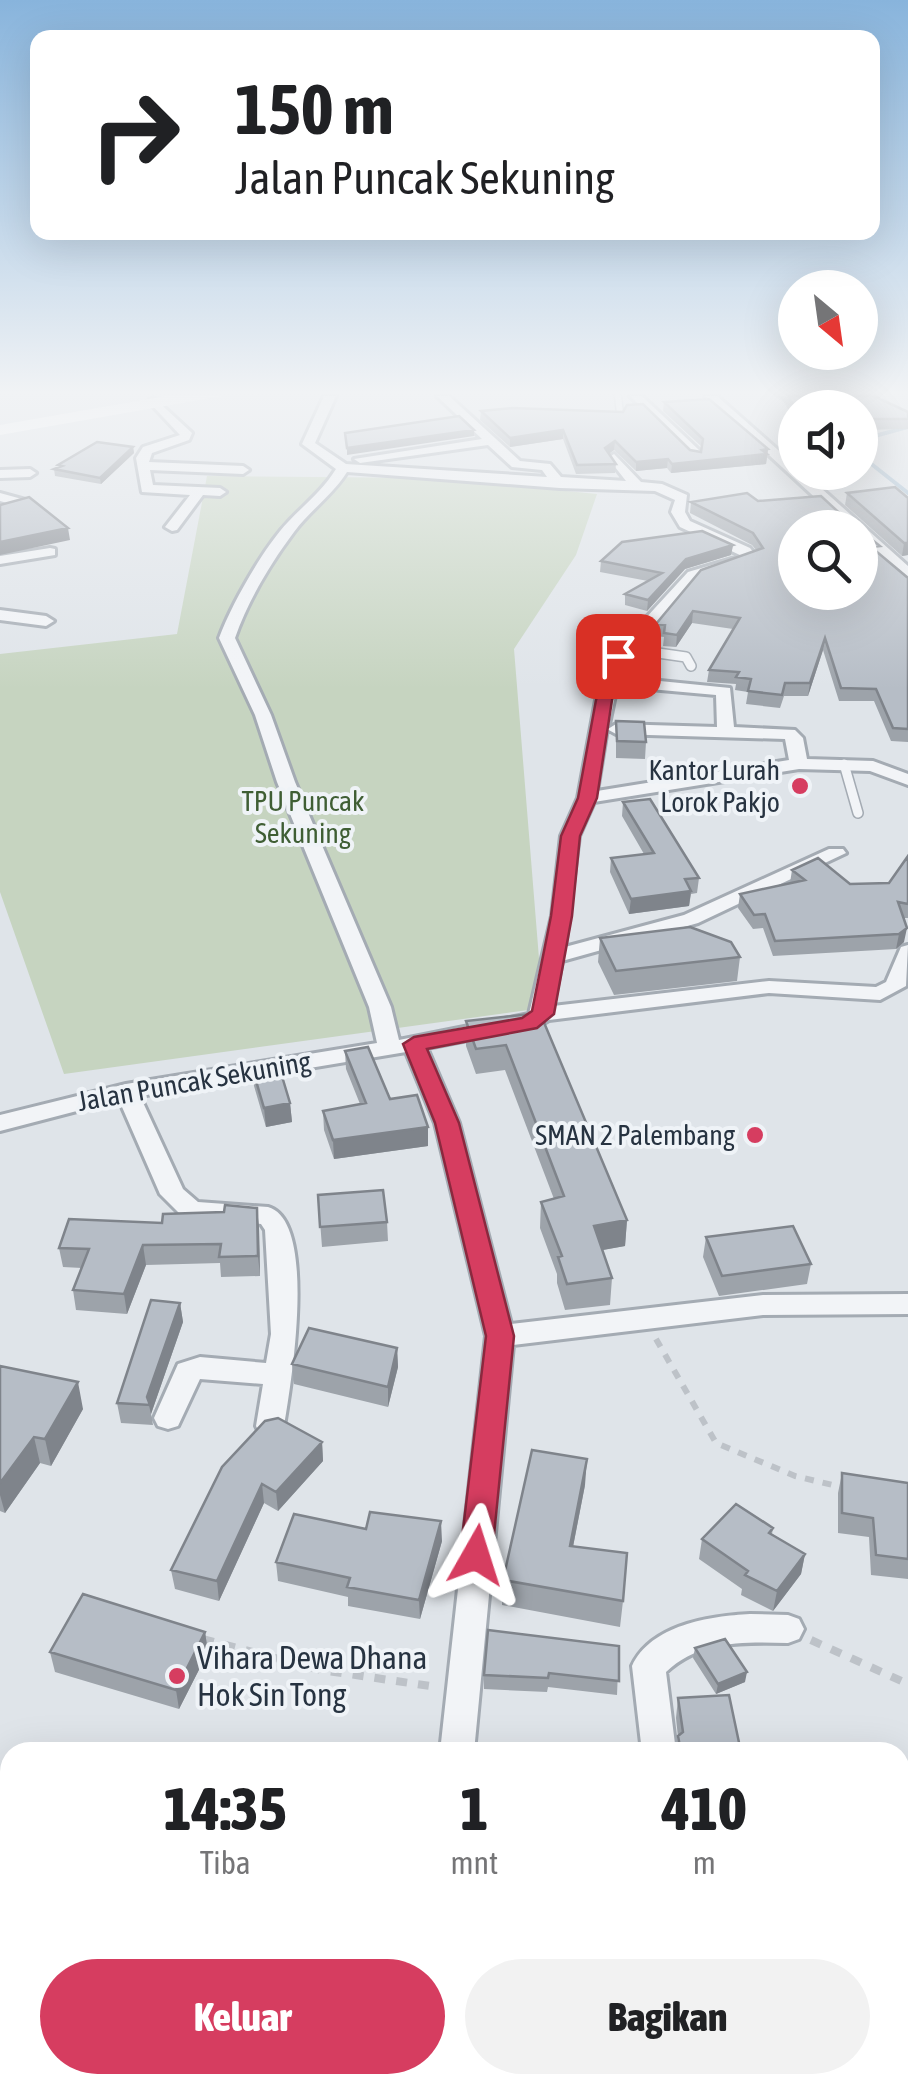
<!DOCTYPE html>
<html lang="id">
<head>
<meta charset="utf-8">
<style>
  :root { --surface:#fff; --page:#f2f2f2; --text:#202124; --muted:#757577; --accent:#d63d60 }
  body { margin:0; font-family:"Asap Condensed",sans-serif; background:var(--page); color:var(--text); height:100vh; display:flex; flex-direction:column; font-size:38px; white-space:nowrap }
  * { box-sizing:border-box; margin:0 }
  p { font-size:32px; color:var(--muted) }
  .icon { flex:none; width:55px; height:55px; fill:none; stroke:currentColor; stroke-width:2; stroke-linecap:round; stroke-linejoin:round }
  .map { position:relative; flex:1; overflow:hidden }
  .side { position:absolute; left:0px; top:1742px; width:910px; height:352px; display:flex; flex-direction:column; background:var(--surface); border-radius:30px 30px 0 0; box-shadow:0 10px 40px #0002 }
  .side>* { flex:none }
  .hud { position:absolute; left:30px; top:30px; width:850px; height:210px; border-radius:20px; box-shadow:0 10px 40px #0002; background:#fff; color:var(--text); overflow:hidden }
  .needle { width:65px; rotate:151deg }
  .fabs { position:absolute; left:778px; top:270px; display:grid; gap:20px }
  .fabs a { display:grid; place-items:center; width:100px; height:100px; border-radius:50%; background:var(--surface); box-shadow:0 10px 40px #0002; font-size:50px }
  .pin { position:absolute; display:grid; place-items:center; width:85px; height:85px; color:#fff; margin:-42px; border-radius:20px; box-shadow:0 5px 15px #0006 }
  .me { position:absolute; width:110px; margin:-55px; rotate:6deg; stroke-linejoin:round; filter:drop-shadow(0 0 8px #0008) }
  .turn { display:flex; align-items:center; gap:35px; height:210px; padding:0 40px; font-size:45px }
  .turn .icon { width:130px; height:130px; stroke-width:2.5 }
  .turn b { display:block; font-size:70px; line-height:85px }
  .eta { display:flex; justify-content:space-evenly; align-items:center; height:170px; text-align:center }
  .eta b { font-size:60px; font-weight:800; line-height:70px }
  .button { display:flex; gap:20px; margin-top:auto; padding:20px 40px }
  .button a { flex:1; height:115px; border-radius:60px; background:var(--accent); color:#fff; font-size:40px; font-weight:800; line-height:115px; text-align:center }
  .button a+a { background:var(--page); color:var(--text) }
  .map>svg:first-child { display:block }
  .green { fill:#c6d4c0 }
  .lines { fill:none; stroke-linecap:round; stroke-linejoin:round }
  .stream { stroke:#98b5cb; stroke-width:4 }
  .lane-far1-casing { stroke:#a4abb3; stroke-width:9 }
  .lane-casing { stroke:#a4abb3; stroke-width:12 }
  .street-casing { stroke:#a4abb3; stroke-width:6 }
  .path-far1 { stroke:#bdc2c8; stroke-width:6; stroke-dasharray:9 9; stroke-linecap:butt }
  .path { stroke:#bdc2c8; stroke-width:8; stroke-dasharray:11 11; stroke-linecap:butt }
  .lane-far1 { stroke:#f2f4f7; stroke-width:6 }
  .lane { stroke:#f2f4f7; stroke-width:9 }
  .street { fill:#f2f4f7; fill-rule:evenodd }
  .secondary { fill:#fff; fill-rule:evenodd }
  .wall { fill:#9da3aa }
  .shaded-wall { fill:#7f848b }
  .building { fill:#b6bdc6; stroke:#7f848b; stroke-width:2.5 }
  .route { fill:#d63d60; stroke:#8b283e; stroke-width:2.5 }
  .poi-dot { fill:#d63d60; stroke:#eff3f7; stroke-width:4 }
  .labels { text-anchor:middle; stroke-width:8; stroke-linejoin:round; paint-order:stroke }
  .poi-label { font-size:28px; fill:#273341; stroke:#eff3f7; text-anchor:end }
  .park-label { font-size:28px; fill:#3f5e34; stroke:#eff3f7 }
  .street-label { font-size:28px; fill:#273341; stroke:#eff3f7 }
  .near-poi-label { font-size:32px; fill:#273341; stroke:#eff3f7; text-anchor:start }
</style>
</head>
<body>
<div class="map">
<svg width="908" height="2094" viewBox="0 0 908 2094">
  <rect width="100%" height="100%" fill="#dfe4e9"/>
  <!-- green -->
  <path class="green" d="M207,476L436,478L597,494L576,555L514,649L543,1008L64,1074L0,892V654L177,634Z"/>
  <g class="lines">
    <!-- stream -->
    <path class="stream" d="M860,440L908,427
      M860,455L908,493"/>
    <defs>
      <path id="lane-far1" d="M618,396L620,413"/>
      <path id="lane" d="M623,648L686,657L691,666
        M844,764L858,813"/>
      <path id="street" d="M324,396H336L315,443L346,464L547,477L542,470L512,467L488,445L360,463L354,459L482,439L437,396H449L520,461L550,464L561,477L626,481L608,458L614,454L641,482L662,484L687,495L685,512L690,521L750,548L758,558L698,578L626,658L620,677L730,688L734,727L795,730L803,738L807,759L873,761L908,774V785L870,771L799,769L594,802L579,836L565,947L684,915L829,849H843L846,853L698,923L562,961L553,1006L769,981L876,987L886,982L901,947L908,945L906,986L880,1000L769,993L549,1020L539,1026L427,1048L459,1123L511,1324L763,1295L908,1294V1314L763,1315L513,1345L474,1752H440L486,1336L435,1123L406,1052L140,1096L183,1189L198,1202L268,1207C318,1221 291,1385 284,1426L280,1434L270,1438L260,1434L256,1426L263,1384L200,1379L178,1426L168,1429L158,1426L154,1418L178,1364L200,1357L266,1363L271,1334L265,1230L261,1224L182,1216L160,1194L119,1100L0,1131V1115L126,1084L377,1043L369,1007L277,782L255,715L219,638C231,605 264,547 288,522C305,504 323,490 336,469L302,444ZM347,472L560,488L655,491L675,500L671,512L680,527L742,556L688,572L610,657L596,700L578,798L561,836L552,916L529,1014L399,1040L391,1007L295,782L271,715L235,638C248,601 270,564 294,532C310,510 332,496 347,472ZM617,686L716,695L717,727L616,724L608,729ZM607,729L616,734L785,739L789,760L597,791Z
        M630,396H642L700,451V457H692Z
        M705,396H717L795,465V472H803L908,566V577L860,538V528H848Z
        M154,398L192,433L189,440L152,453L149,462L243,466L249,470L243,474L150,470L153,485L220,488L226,492L220,496L203,495L177,530L172,531L165,527L190,495L142,492L136,458L143,447L180,435L148,401Z
        M0,470L30,469L36,473L30,477L0,478Z
        M0,493L29,501L31,504L24,508L0,501Z
        M50,548L55,549V555L0,564V556Z
        M0,610L46,616L54,621L46,626L0,620Z
        M750,1614L788,1615L799,1619L804,1629L799,1639L788,1643C744,1642 700,1640 666,1672L676,1752H642L632,1666C651,1625 710,1616 750,1614Z
        M900,1856H908V1892H900Z
        M0,1932L10,1936V1974L0,1970Z
        M77,2085H117L121,2094H81Z
        M407,2085H447V2094H407Z"/>
    </defs>
    <!-- lane-far1 casing -->
    <use href="#lane-far1" class="lane-far1-casing"/>
    <!-- lane casing -->
    <use href="#lane" class="lane-casing"/>
    <!-- street casing -->
    <use href="#street" class="street-casing"/>
    <!-- path-far1 -->
    <path class="path-far1" d="M656,1339L716,1443L795,1476L841,1487"/>
    <!-- path -->
    <path class="path" d="M203,1639L321,1670L437,1687
      M811,1640L908,1684"/>
    <!-- lane-far1 -->
    <use href="#lane-far1" class="lane-far1"/>
    <!-- lane -->
    <use href="#lane" class="lane"/>
    <!-- street -->
    <use href="#street" class="street"/>
    <!-- secondary -->
    <path class="secondary" d="M166,396H222L0,435V425Z"/>
  </g>
  <!-- wall -->
  <path class="wall" d="M777,396H874L908,412V429L860,430V408H795V420L781,398Z
    M664,402L768,449L766,464L671,473L667,468L636,471L614,450L609,454L616,464L615,473L576,474L563,439L510,447L480,420L481,411L701,452L702,447L663,411Z
    M133,447L134,453L101,484L55,476L54,469L59,467L58,465Z
    M895,487L908,555L902,556L845,505L847,493Z
    M691,502L795,528L879,553L908,578V742L891,741L874,701H839L823,650L808,696H784L780,708L746,704L748,692L735,690L736,684L707,682L709,670L733,629L692,623L676,647L663,646L664,637L655,636L656,624L756,550L752,545L690,513Z
    M733,545L731,555L685,569L647,611L625,605V594L648,581L600,572L601,561Z
    M616,721L646,742L645,759L616,758Z
    M623,802L699,878L697,893L691,894L689,906L629,914L610,872L611,858L644,854L622,816Z
    M908,856V918H904V942L896,949L773,956L763,928L753,929L738,908L740,894L790,883L792,870L850,884L889,883Z
    M600,938L740,957L737,981L614,995L598,962Z
    M540,1013L627,1220L625,1246L602,1250L612,1278L610,1305L565,1310L557,1283V1274L540,1228L541,1202L554,1199L505,1070L476,1074L466,1046V1021Z
    M345,1051L390,1099L428,1127V1146L334,1159L324,1130L323,1111L360,1104L346,1069Z
    M252,1067L290,1103L292,1122L266,1127L254,1086Z
    M318,1195L387,1222L388,1241L322,1247Z
    M259,1228L260,1276L221,1277L220,1263L146,1265L127,1314L76,1310L73,1290L82,1268L63,1267L59,1248Z
    M706,1237L811,1264L807,1284L719,1296L703,1257Z
    M180,1303L183,1322L151,1414L153,1425L121,1423L117,1403Z
    M397,1348L398,1367L388,1407L294,1384L292,1364Z
    M0,1366L83,1409L51,1466L40,1463L5,1513L0,1511Z
    M322,1442L323,1461L278,1511L264,1503L219,1601L175,1589L171,1570L222,1467Z
    M842,1473L908,1483V1579L871,1575L869,1537L838,1533V1493Z
    M585,1485L573,1547L623,1601L620,1627L502,1605L503,1580Z
    M773,1528L772,1534L805,1554L801,1574L773,1611L741,1595L742,1589L699,1559L702,1539Z
    M366,1529L442,1541L420,1619L348,1606V1597L278,1581L276,1562Z
    M205,1632L208,1652L179,1709L55,1672L50,1652Z
    M619,1646L617,1695L548,1687L547,1692L484,1689V1675Z
    M695,1648L745,1682L716,1694L693,1658Z
    M678,1698L741,1752H676L678,1737L676,1718Z
    M720,2085H843L844,2089L842,2094H722Z"/>
  <!-- shaded-wall -->
  <path class="shaded-wall" d="M474,430V436L347,455V448Z
    M563,430V439L510,447V438Z
    M615,441L614,450L604,457L605,448Z
    M133,447L134,453L101,484L100,478Z
    M768,449L766,464L671,473L672,464Z
    M668,459L667,468L636,471V462Z
    M68,528L70,540L0,555V542Z
    M904,543H908V555L902,556Z
    M733,545L731,555L685,569L647,611L648,600L686,559Z
    M693,611L692,623L676,647L677,635Z
    M825,638L823,650L808,696L810,683Z
    M691,891L689,906L629,914L631,899Z
    M907,928L904,942L896,949L899,934Z
    M290,1103L292,1122L266,1127L264,1108Z
    M428,1127V1146L334,1159L333,1140Z
    M257,1208L259,1228L260,1276L258,1256Z
    M627,1220L625,1246L592,1252L594,1226Z
    M143,1245L146,1265L127,1314L124,1294Z
    M180,1303L183,1322L151,1414L147,1397Z
    M397,1348L398,1367L388,1407V1387Z
    M78,1382L83,1409L51,1466L45,1439Z
    M34,1437L40,1463L5,1513L0,1495V1483Z
    M322,1442L323,1461L278,1511L276,1492Z
    M587,1459L585,1485L568,1572L570,1546Z
    M262,1484L264,1503L219,1601L217,1581Z
    M441,1521L442,1541L420,1619L419,1600Z
    M805,1554L801,1574L773,1611L777,1591Z
    M205,1632L208,1652L179,1709L176,1690Z
    M747,1672L745,1682L716,1694L718,1684Z"/>
  <!-- building -->
  <path class="building" d="M788,396H874L908,412V419H860V408H795Z
    M709,399L768,449L762,450L767,454L672,464L668,459L636,462L615,441L605,448L616,464L577,465L563,430L510,438L481,411L512,408L623,412L627,405L643,404L690,450L701,452L703,439L664,402Z
    M459,416L474,430L347,448L345,433Z
    M97,442L133,447L100,478L54,469L62,466L58,465Z
    M895,487L908,498V543H904L847,493Z
    M747,493L758,501L821,496L847,520L858,521L859,528H795V592H860V530L880,546L871,547L908,578V729L893,728L876,689L841,688L825,638L810,683H785L782,695L748,691L751,679L736,677L739,672L709,670L740,618L693,611L677,635L664,633L665,625L656,624L701,570L763,548L753,533L691,502Z
    M29,497L68,528L0,542V505Z
    M702,531L733,545L686,559L648,600L625,594L662,573L601,561L622,542Z
    M616,721L644,722L646,742L617,741Z
    M650,799L699,878L685,879L691,891L631,899L611,858L654,853L623,802Z
    M908,856V904L898,902L907,928L899,934L775,941L765,914L754,915L740,894L805,880L792,870L818,858L850,884L889,883Z
    M690,927L731,942L740,957L616,971L600,938Z
    M540,1013L627,1220L594,1226L612,1278L567,1284L558,1257L562,1256L541,1202L564,1196L506,1045L476,1049L466,1021Z
    M368,1047L390,1099L417,1095L428,1127L333,1140L323,1111L366,1103L345,1051Z
    M278,1063L290,1103L264,1108L252,1067Z
    M383,1190L387,1222L320,1227L318,1195Z
    M225,1205L257,1208L258,1256L219,1257L221,1244L143,1245L124,1294L73,1290L89,1249L59,1248L69,1219L162,1223L163,1214L224,1212Z
    M793,1226L811,1264L722,1276L706,1237Z
    M151,1300L180,1303L147,1397L150,1405L117,1403Z
    M309,1328L397,1348L388,1387L292,1364Z
    M0,1366L78,1382L45,1439L34,1437L0,1483Z
    M278,1418L322,1442L276,1492L262,1484L217,1581L171,1570L222,1467L265,1421Z
    M532,1450L587,1459L570,1546L627,1553L623,1601L503,1580Z
    M842,1473L908,1483V1559L876,1555L873,1518L842,1513Z
    M736,1504L773,1528L769,1533L805,1554L777,1591L745,1575L748,1571L702,1539Z
    M370,1512L441,1521L419,1600L347,1587L350,1578L276,1562L294,1514L366,1529Z
    M83,1594L205,1632L176,1690L50,1652Z
    M488,1630L619,1646V1681L549,1673L548,1678L484,1675Z
    M725,1639L747,1672L718,1684L695,1648Z
    M729,1695L741,1752H681L678,1736L683,1732L678,1698Z
    M729,2085H843L844,2089L819,2094H731Z"/>
  <!-- sky -->
  <linearGradient id="sky" x2="0" y2="1"><stop stop-color="#88b4dc"/><stop offset="0.57" stop-color="#f1f3f5"/><stop offset="1" stop-color="#f1f3f5" stop-opacity="0"/></linearGradient>
  <rect width="908" height="689" fill="url(#sky)"/>
  <!-- route -->
  <path class="route" d="M612,653L626,656L612,700L597,798L580,836L572,916L554,1014L537,1028L427,1049L459,1123L514,1336L492,1555L487,1565L476,1568L465,1565L460,1555L486,1336L435,1123L403,1044L414,1037L522,1018L532,1011L551,916L561,836L578,798L596,700Z"/>
  <!-- markers -->
  <g class="poi-dot">
    <circle cx="800" cy="786" r="10"/>
    <circle cx="755" cy="1135" r="10"/>
    <circle cx="177" cy="1676" r="10"/>
  </g>
  <g class="labels">
    <!-- poi labels -->
    <g class="poi-label">
      <text x="780" y="780">Kantor Lurah<tspan x="780" dy="32">Lorok Pakjo</tspan></text>
      <text x="735" y="1145">SMAN 2 Palembang</text>
    </g>
    <!-- park labels -->
    <g class="park-label">
      <text x="303" y="811">TPU Puncak<tspan x="303" dy="32">Sekuning</tspan></text>
    </g>
    <!-- street labels -->
    <g class="street-label">
      <text transform="translate(194 1081) rotate(-10)" y="10">Jalan Puncak Sekuning</text>
    </g>
    <!-- near-poi labels -->
    <g class="near-poi-label">
      <text x="197" y="1669">Vihara Dewa Dhana<tspan x="197" dy="37">Hok Sin Tong</tspan></text>
    </g>
  </g>
</svg>
<div class="fabs">
<a><svg class="needle" viewBox="-14 -14 28 28"><path d="M0-13l5 13h-10z" fill="#e53935"/><path d="M0 13l5-13h-10z" fill="#757577"/></svg></a>
<a><svg class="icon" aria-label="sound" viewBox="0 0 24 24"><path d="M4 9h4l5-4v14l-5-4H4zM17 9q2 3 0 6"/></svg></a>
<a><svg class="icon" aria-label="search" viewBox="0 0 24 24"><circle cx="10" cy="10" r="6"/><path d="M15 15l6 6"/></svg></a>
</div>
<div class="pin" style="left:618px;top:656px;background:#d93025"><svg class="icon" aria-label="arrive" viewBox="0 0 24 24"><path d="M6 21V4h12l-3 4 3 4H6"/></svg></div>
<svg class="me" style="left:476px;top:1555px" viewBox="-20 -20 40 40"><path d="M0-17L14 15 0 8-14 15z" fill="#d63d60" stroke="#fff" stroke-width="4"/></svg>
<div class="hud">
<div class="turn"><svg class="icon" aria-label="right" viewBox="0 0 24 24"><path d="M7 20v-9h11M14 6l5 5-5 5"/></svg><div><b>150 m</b>Jalan Puncak Sekuning</div></div>
</div>
<section class="side">
<div class="eta">
<div><b>14:35</b><p>Tiba</p></div>
<div><b>1</b><p>mnt</p></div>
<div><b>410</b><p>m</p></div>
</div>
<div class="button"><a>Keluar</a><a>Bagikan</a></div>
</section>
</div>
</body>
</html>
